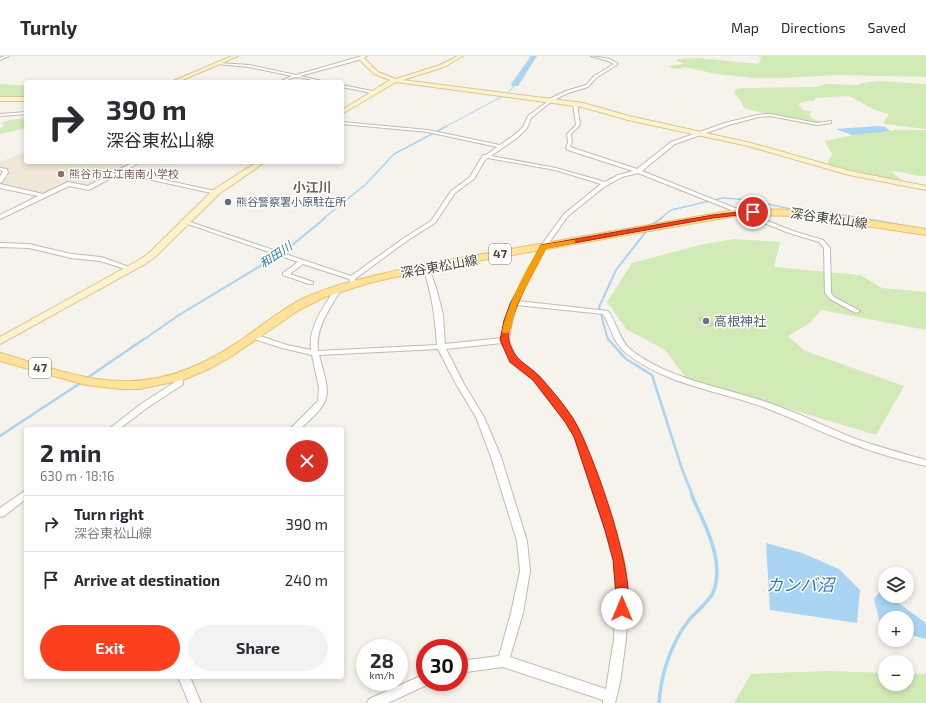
<!DOCTYPE html>
<html lang="en">
<head>
<meta charset="utf-8">
<style>
  :root { --surface:#fff; --page:#f2f2f3; --text:#2b2b33; --muted:#7c7c81; --line:#e1e1e2; --accent:#fc3f1d }
  body { margin:0; font-family:"Exo 2","Noto Sans JP",sans-serif; background:var(--page); color:var(--text); height:100vh; display:flex; flex-direction:column; font-size:15px; white-space:nowrap }
  * { box-sizing:border-box; margin:0 }
  p { font-size:13px; color:var(--muted) }
  .icon { flex:none; width:22px; height:22px; fill:none; stroke:currentColor; stroke-width:2; stroke-linecap:round; stroke-linejoin:round }
  .map { position:relative; flex:1; overflow:hidden }
  .drawer { position:absolute; left:24px; top:371px; width:320px; height:252px; display:flex; flex-direction:column; background:var(--surface); border-radius:4px; box-shadow:0 2px 6px #0003 }
  .drawer>* { flex:none }
  .top-card { position:absolute; left:24px; top:24px; width:320px; height:84px; border-radius:4px; box-shadow:0 2px 6px #0003; background:#fff; color:var(--text); overflow:hidden }
  .controls { position:absolute; left:878px; top:511px; display:grid; gap:8px }
  .controls a { display:grid; place-items:center; width:36px; height:36px; border-radius:50%; background:var(--surface); box-shadow:0 2px 6px #0003; font-size:20px }
  .speed { position:absolute; left:356px; top:583px; display:flex; gap:8px; font-size:20px; font-weight:700; text-align:center }
  .speed>* { display:grid; place-content:center; width:52px; height:52px; border-radius:50%; background:var(--surface); box-shadow:0 2px 6px #0003; line-height:1 }
  .speed small { font-size:10px; font-weight:400 }
  .speed .limit { border:6px solid #d22; background:#fff; color:#111 }
  .pin { position:absolute; display:grid; place-items:center; width:34px; height:34px; color:#fff; margin:-17px; border:2px solid #fff; border-radius:50%; box-shadow:0 1px 4px #0007 }
  .me { position:absolute; width:44px; margin:-22px; rotate:0deg; stroke-linejoin:round; filter:drop-shadow(0 0 3px #0008) }
  .turn { display:flex; align-items:center; gap:14px; height:84px; padding:0 16px; font-size:18px }
  .turn .icon { width:52px; height:52px; stroke-width:2.5 }
  .turn b { display:block; font-size:28px; line-height:34px }
  .round { display:grid; place-items:center; flex:none; width:42px; height:42px; border-radius:21px; background:var(--page) }
  .headline { display:flex; align-items:center; justify-content:space-between; height:68px; padding:0 16px }
  h1 { font-size:24px; font-weight:700; line-height:30px }
  .button { display:flex; gap:8px; margin-top:auto; padding:8px 16px }
  .button a { flex:1; height:46px; border-radius:24px; background:var(--accent); color:#fff; font-size:16px; font-weight:700; line-height:46px; text-align:center }
  .button a+a { background:var(--page); color:var(--text) }
  ul { padding:0; list-style:none }
  li { display:flex; align-items:center; gap:12px; height:56px; padding:0 16px; border-top:1px solid var(--line) }
  li div { flex:1 }
  li b { display:block; font-size:15px }
  li em { font-style:normal }
  header { display:flex; align-items:center; gap:24px; box-sizing:border-box; height:56px; padding:0 20px; background:var(--surface); border-bottom:1px solid var(--line) }
  header strong { font-size:19px }
  nav { display:flex; gap:22px; margin-inline-start:auto; font-size:14px }
  .map>svg:first-child { display:block }
  .education { fill:#efe8d6 }
  .green { fill:#d2eab5 }
  .water { fill:#a9d4f2 }
  .lines { fill:none; stroke-linecap:round; stroke-linejoin:round }
  .stream-far4 { stroke:#a9d4f2; stroke-width:1 }
  .stream-far3 { stroke:#a9d4f2; stroke-width:1.5 }
  .stream-far2 { stroke:#a9d4f2; stroke-width:2 }
  .stream-far1 { stroke:#a9d4f2; stroke-width:2.5 }
  .stream { stroke:#a9d4f2; stroke-width:3.5 }
  .river { fill:#a9d4f2; fill-rule:evenodd }
  .building { fill:#d8cfc1; stroke:#d3c7b4 }
  .street-casing { stroke:#c2bbae; stroke-width:2 }
  .secondary-casing { stroke:#d6c79b; stroke-width:2 }
  .primary-casing { stroke:#e6c16a; stroke-width:2 }
  .street { fill:#fff; fill-rule:evenodd }
  .secondary { fill:#fff3cd; fill-rule:evenodd }
  .primary { fill:#ffe39c; fill-rule:evenodd }
  .route { fill:#fc3f1d; stroke:#a42913 }
  .slow { fill:#f59e0b }
  .education-dot { fill:#8d6e63; stroke:#fff; stroke-width:1.5 }
  .service-dot { fill:#5c6f8a; stroke:#fff; stroke-width:1.5 }
  .worship-dot { fill:#6b7280; stroke:#fff; stroke-width:1.5 }
  .labels { text-anchor:middle; stroke-width:3; stroke-linejoin:round; paint-order:stroke }
  .far-education-label { font-size:11px; fill:#785e54; stroke:#fff; text-anchor:start }
  .far-service-label { font-size:11px; fill:#4e5e75; stroke:#fff; text-anchor:start }
  .shield { fill:#fff; stroke:#817c74; stroke-width:1 }
  .shield-label { font-size:12px; font-weight:bold; fill:#4b4439 }
  .far-water-label { font-size:12px; font-style:italic; fill:#2e7ab2; stroke:#fff }
  .far-quarter-label { font-size:13px; font-weight:bold; fill:#6e6250; stroke:#fff }
  .street-label { font-size:13px; fill:#4b4439; stroke:#fff }
  .worship-label { font-size:13px; fill:#5b616d; stroke:#fff; text-anchor:start }
  .near-water-label { font-size:17px; font-style:italic; fill:#2e7ab2; stroke:#fff }
</style>
</head>
<body>
<header>
<strong>Turnly</strong>
<nav><a>Map</a><a>Directions</a><a>Saved</a></nav>
</header>
<div class="map">
<svg width="926" height="647" viewBox="0 0 926 647">
  <rect width="100%" height="100%" fill="#f6f3ec"/>
  <!-- education -->
  <path class="education" d="M26,95V106H135L93,130L68,127L42,138L0,128L8,120L9,116V114L0,112V106Z"/>
  <!-- green -->
  <path class="green" d="M757,0H926V21L837,19L785,22H755L716,18L685,11C680,14 672,13 668,10L684,8L677,5V3L699,2L759,8L761,1Z
    M881,25L926,28V73L884,68V64L888,60V58L875,54L849,40L815,42V45H804V46L798,48L805,55H812L813,56L809,57L812,63L825,66L822,67L791,64L751,54L744,52L740,44L734,37L736,33L743,32L817,31L826,28L858,29L862,27Z
    M0,28L26,30V39L19,41L0,40Z
    M26,62V72L0,78V72L5,70L2,67L10,64Z
    M896,74H926V120C914,121 903,115 890,115L902,124L896,125L830,111L828,107L829,103L832,100C832,96 827,91 825,85L859,78Z
    M734,183L780,186L774,211L860,219L882,232L926,236V274L821,254L810,267L788,280L805,295L904,330L876,379L686,322L665,294L626,273L607,246L632,207L704,188Z
    M826,615L885,617V628H907V617L926,618V647H734L751,618Z"/>
  <!-- water -->
  <path class="water" d="M878,70L885,71L890,75L852,79L836,73Z
    M766,487L802,497L839,513L860,534L857,567L770,554Z
    M881,534L885,537V540H889L926,567V583L907,578V562H885V572L881,571L874,543Z"/>
  <g class="lines">
    <!-- stream-far4 -->
    <path class="stream-far4" d="M445,71L503,40L511,34L515,28"/>
    <!-- stream-far3 -->
    <path class="stream-far3" d="M323,163L366,128L394,98L447,70
      M660,163L671,154L723,142L751,144L790,153L826,156L867,163"/>
    <!-- stream-far2 -->
    <path class="stream-far2" d="M861,162L912,171
      M143,284L179,259L285,195L325,162
      M608,284L599,251L616,214L651,169L662,162"/>
    <!-- stream-far1 -->
    <path class="stream-far1" d="M608,283L626,303L652,319L681,410L693,441
      M87,322L144,283
      M0,380L82,326"/>
    <!-- stream -->
    <path class="stream" d="M659,647C661,618 671,587 689,564C697,554 712,544 715,531C723,501 704,467 692,440"/>
    <!-- river -->
    <path class="river" d="M531,0H537L518,30H512L511,28Z"/>
  </g>
  <!-- building -->
  <path class="building" d="M708,261L715,269L705,270L698,262Z"/>
  <g class="lines">
    <defs>
      <path id="street" d="M4,0H9L0,4V2Z
        M362,0H367L362,3L300,20L326,26C316,26 307,22 297,21C291,21 286,26 279,26L292,20L249,11L217,8L219,7L249,9L296,19Z
        M591,0L610,3L618,8L596,22L588,31L568,37L552,45L531,62L527,72L517,82L491,100L556,112L605,126L618,119L633,115L568,94L566,92L568,86L567,78L576,69L573,47L575,46L577,47L580,69L571,78L572,86L570,91L637,113L671,86L725,67L757,59L770,58L817,67L831,65V67L817,69L770,60L758,61L729,69L675,88L642,115L793,175L823,184L830,192L831,237L834,241L860,255L856,257L854,256L830,243L825,237L824,192L819,186L789,177L638,117L622,121L604,131L568,160L546,191L518,245L608,255C617,267 619,284 631,294C671,325 725,331 772,348C801,358 828,372 856,383C879,391 902,397 926,404V410C901,404 875,397 850,387C822,377 795,363 766,352C720,335 666,329 626,297C613,287 611,271 603,258L517,249L512,265L509,284L516,303L539,320L572,361L583,381L624,504L628,538L626,583L620,627L615,647H603V644L503,611L459,617V605L499,600L511,557L520,515L517,485L491,401L476,361L456,328L438,293L319,299C330,341 334,343 300,373H290L318,345L319,332L312,299L282,292L251,282L250,280L254,278L287,289L311,294C308,271 324,250 336,232L339,230L342,232C331,251 315,271 318,295L437,289C435,259 432,240 423,211L426,209L429,211L437,235L443,259L445,288L502,282L504,265L511,247L540,191L564,158L601,128L555,114L488,102L485,104L474,123L455,137L435,167L408,184L355,223L356,227L353,229L351,228L349,223L303,208L290,218L313,226V228H309L283,219V217L298,206L182,166L187,165L351,220L404,182L431,165L451,135L470,121L483,99H486L497,91L428,76L342,68V66L428,74L500,89L513,80L523,71L528,60L547,46V44L566,35L586,29L594,20L614,8L608,5ZM502,287L510,306L533,324L566,365L575,381L605,474L614,504L616,538L614,583L606,633L510,601L523,557L530,515L527,485L501,401L484,361L464,328L446,293Z
        M342,29L372,35L374,36L372,37L342,31Z
        M26,56V58L0,60V58Z
        M134,106H140L124,115L219,136L216,138L120,117L89,134L69,130L0,163V159L38,140L0,132V128L43,138L68,126L88,130Z
        M0,112L7,113L8,117L2,126L0,127V121L3,115L0,114Z
        M0,187L29,188L71,198L101,201L135,213L132,215L100,205L71,202L29,192L0,191Z
        M178,318L182,321L183,327L182,329L147,352L119,373H109L141,348L175,326L174,321Z
        M26,434V443L4,460L0,461V452Z
        M425,618V626H430L429,628L388,647H367L369,643Z
        M178,621H190L201,647H189Z"/>
      <path id="secondary" d="M232,0H238L178,26H171Z
        M458,0H463L444,11L403,24L583,47L629,60L751,87L850,115L926,130V134L849,119L748,90L628,64L582,51L396,26L342,58V54L390,24L374,18L359,3V1H363L378,16L396,23L440,9Z
        M0,41H26V45H0Z
        M257,106H265L219,138L155,201L145,208L0,288V281L139,204L149,197L213,134Z"/>
      <path id="primary" d="M741,153L800,154L926,173V179L800,160L741,159L426,214L369,227L325,241L299,254L232,300L211,312L183,324L139,333H121L86,329L0,305V297C40,308 79,324 121,325C168,327 210,306 247,280C265,267 283,253 302,243C321,234 341,228 361,223C414,209 468,201 522,191C595,179 668,166 741,153Z"/>
    </defs>
    <!-- street casing -->
    <use href="#street" class="street-casing"/>
    <!-- secondary casing -->
    <use href="#secondary" class="secondary-casing"/>
    <!-- primary casing -->
    <use href="#primary" class="primary-casing"/>
    <!-- street -->
    <use href="#street" class="street"/>
    <!-- secondary -->
    <use href="#secondary" class="secondary"/>
    <!-- primary -->
    <use href="#primary" class="primary"/>
  </g>
  <!-- route -->
  <path class="route" d="M753,154L755,155V157L713,162L546,192C536,211 505,265 509,285C515,306 527,307 540,321C551,333 563,347 572,361C591,389 640,527 626,557L622,559L617,557L615,553L616,538L613,504L605,474L574,381L565,366L533,324L510,306L500,284L504,265L510,248L541,189L713,159Z"/>
  <!-- slow -->
  <path class="slow" d="M573,184H575V187L546,193C537,211 527,229 518,247C514,257 513,269 509,277H503L502,276C507,249 526,213 541,189Z"/>
  <!-- markers -->
  <circle class="education-dot" cx="61" cy="118" r="4"/>
  <circle class="service-dot" cx="228" cy="146" r="4"/>
  <circle class="worship-dot" cx="706" cy="265" r="4"/>
  <g class="labels">
    <!-- far-education labels -->
    <g class="far-education-label">
      <text x="69" y="122">熊谷市立江南南小学校</text>
    </g>
    <!-- far-service labels -->
    <g class="far-service-label">
      <text x="236" y="150">熊谷警察署小原駐在所</text>
    </g>
    <!-- shield labels -->
    <g class="shield">
      <rect x="489" y="188" width="22" height="20" rx="3"/>
      <rect x="29" y="302" width="22" height="20" rx="3"/>
    </g>
    <g class="shield-label">
      <text x="500" y="202">47</text>
      <text x="40" y="316">47</text>
    </g>
    <!-- far-water labels -->
    <g class="far-water-label">
      <text transform="translate(276 199) rotate(-34)" y="4">和田川</text>
    </g>
    <!-- far-quarter labels -->
    <g class="far-quarter-label">
      <text x="312" y="136">小江川</text>
    </g>
    <!-- street labels -->
    <g class="street-label">
      <text transform="translate(829 162) rotate(8)" y="5">深谷東松山線</text>
      <text transform="translate(439 210) rotate(-10)" y="5">深谷東松山線</text>
    </g>
    <!-- worship labels -->
    <g class="worship-label">
      <text x="714" y="270">高根神社</text>
    </g>
    <!-- near-water labels -->
    <g class="near-water-label">
      <text x="800" y="535">カンバ沼</text>
    </g>
  </g>
</svg>
<div class="controls">
<a><svg class="icon" aria-label="layers" viewBox="0 0 24 24"><path d="M12 4l9 5-9 5-9-5zM3 14l9 5 9-5"/></svg></a>
<a>+</a>
<a>−</a>
</div>
<div class="speed"><div>28<small>km/h</small></div><div class="limit">30</div></div>
<div class="pin" style="left:753px;top:156px;background:#d93025"><svg class="icon" aria-label="arrive" viewBox="0 0 24 24"><path d="M6 21V4h12l-3 4 3 4H6"/></svg></div>
<svg class="me" style="left:622px;top:553px" viewBox="-20 -20 40 40"><circle r="19" fill="#fff"/><path d="M0-13L10 11 0 6-10 11z" fill="#fc3f1d"/></svg>
<div class="top-card">
<div class="turn"><svg class="icon" aria-label="right" viewBox="0 0 24 24"><path d="M7 20v-9h11M14 6l5 5-5 5"/></svg><div><b>390 m</b>深谷東松山線</div></div>
</div>
<section class="drawer">
<div class="headline"><div><h1>2 min</h1><p>630 m · 18:16</p></div><a class="round" style="background:#d93025;color:#fff"><svg class="icon" aria-label="close" viewBox="0 0 24 24"><path d="M6 6l12 12M18 6L6 18"/></svg></a></div>
<ul>
<li><svg class="icon" aria-label="right" viewBox="0 0 24 24"><path d="M7 20v-9h11M14 6l5 5-5 5"/></svg><div><b>Turn right</b><p>深谷東松山線</p></div><em>390 m</em></li>
<li><svg class="icon" aria-label="arrive" viewBox="0 0 24 24"><path d="M6 21V4h12l-3 4 3 4H6"/></svg><div><b>Arrive at destination</b></div><em>240 m</em></li>
</ul>
<div class="button"><a>Exit</a><a>Share</a></div>
</section>
</div>
</body>
</html>
